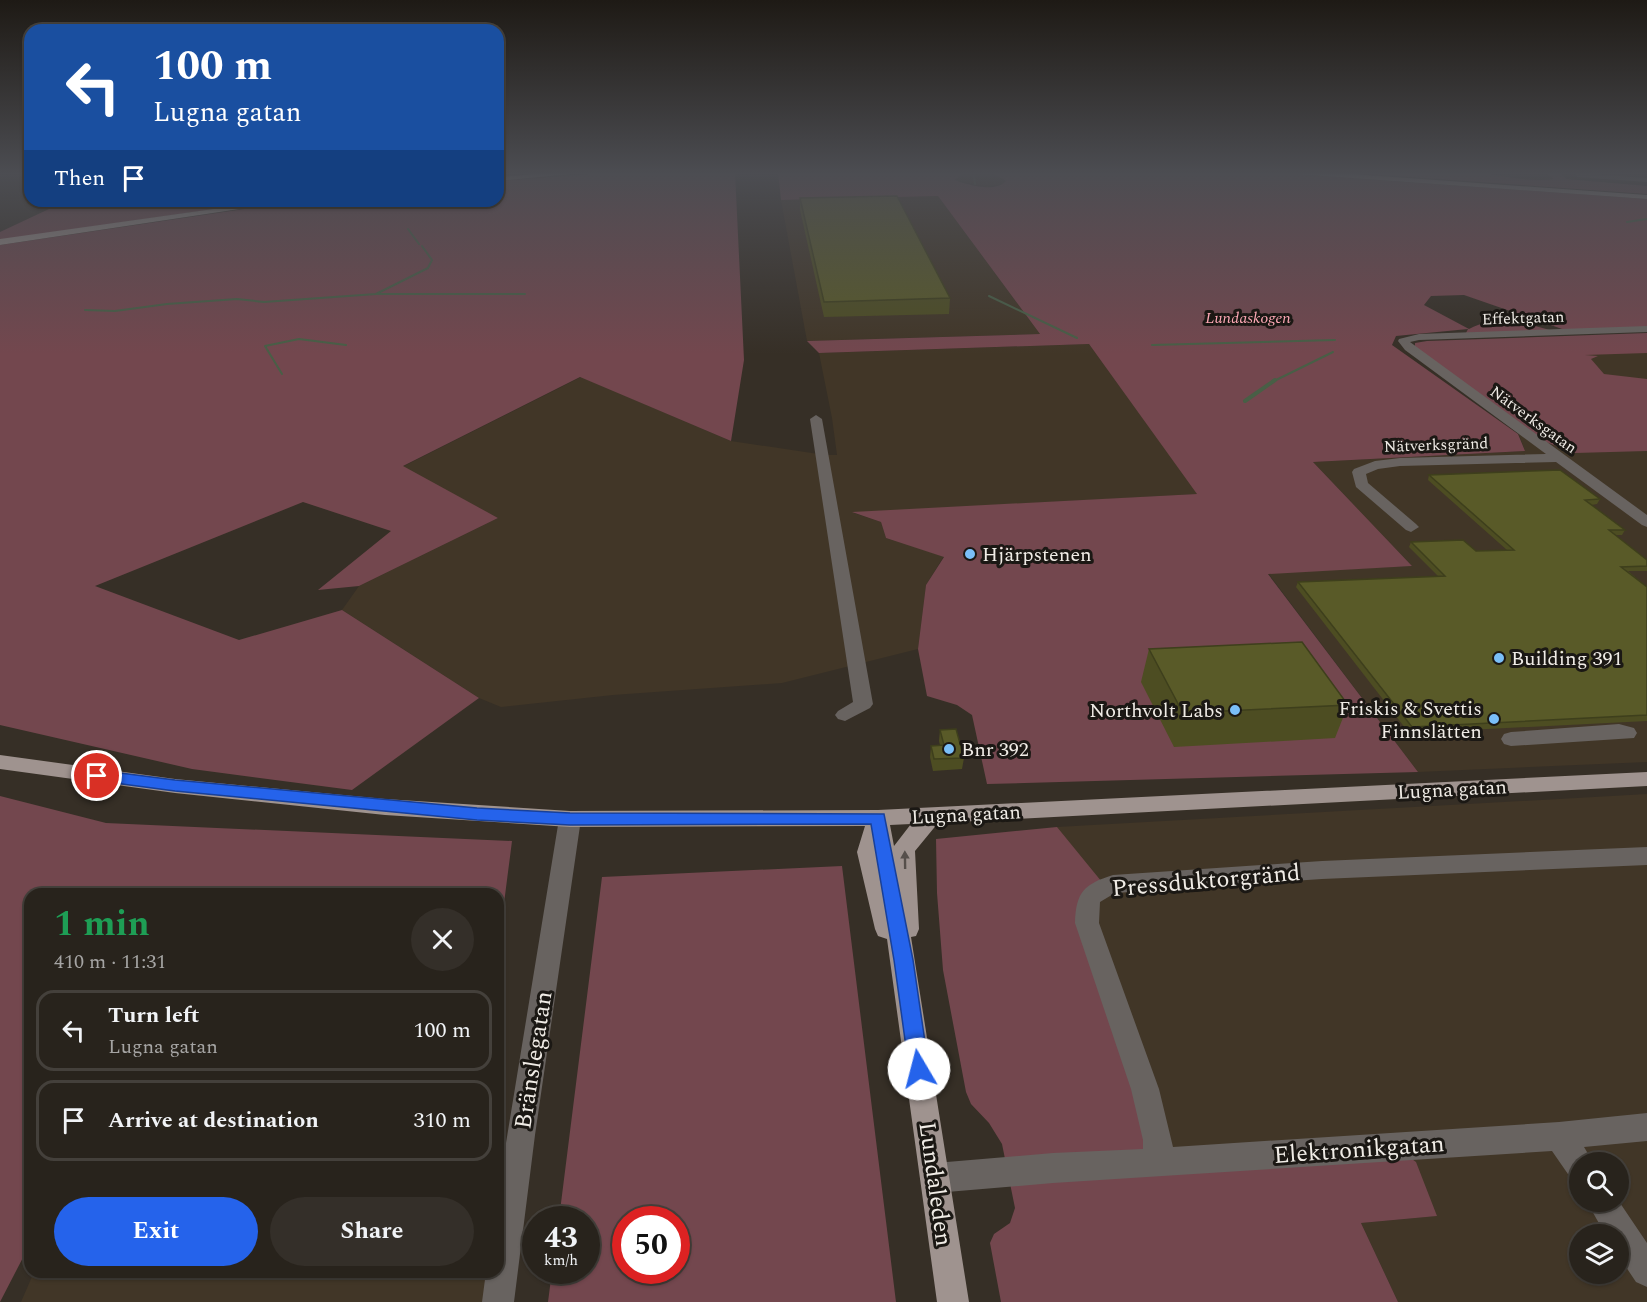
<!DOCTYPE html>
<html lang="en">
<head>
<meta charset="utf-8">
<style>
  :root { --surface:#28231c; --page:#342f29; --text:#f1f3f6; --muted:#a5a4a3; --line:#44403b; --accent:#2563eb }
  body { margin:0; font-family:Spectral,serif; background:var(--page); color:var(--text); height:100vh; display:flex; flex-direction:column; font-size:22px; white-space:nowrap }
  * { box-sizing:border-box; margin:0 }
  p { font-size:20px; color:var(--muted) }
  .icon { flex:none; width:33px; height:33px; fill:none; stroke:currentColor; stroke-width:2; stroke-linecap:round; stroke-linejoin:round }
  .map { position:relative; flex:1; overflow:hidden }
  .side { position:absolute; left:24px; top:888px; width:480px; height:390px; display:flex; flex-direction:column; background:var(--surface); border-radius:18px; box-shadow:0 2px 4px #0004,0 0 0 2px var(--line) }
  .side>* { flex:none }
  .top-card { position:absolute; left:24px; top:24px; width:480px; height:183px; border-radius:18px; box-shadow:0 2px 4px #0004,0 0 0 2px var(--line); background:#1a4fa0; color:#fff; overflow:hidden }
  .buttons { position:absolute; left:1569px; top:1152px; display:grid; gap:12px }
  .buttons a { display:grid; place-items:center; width:60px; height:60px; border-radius:50%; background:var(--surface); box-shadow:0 2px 4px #0004,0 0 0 2px var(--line); font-size:30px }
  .speed { position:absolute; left:522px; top:1206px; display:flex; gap:12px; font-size:30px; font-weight:700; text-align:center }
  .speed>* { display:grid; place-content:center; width:78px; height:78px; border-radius:50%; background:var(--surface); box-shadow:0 2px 4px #0004,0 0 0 2px var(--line); line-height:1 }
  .speed small { font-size:15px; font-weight:400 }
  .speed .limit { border:9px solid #d22; background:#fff; color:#111 }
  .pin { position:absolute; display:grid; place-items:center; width:51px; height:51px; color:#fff; margin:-26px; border:3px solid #fff; border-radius:50%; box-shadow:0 2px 6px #0007 }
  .me { position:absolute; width:66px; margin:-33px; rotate:352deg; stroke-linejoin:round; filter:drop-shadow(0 0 4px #0008) }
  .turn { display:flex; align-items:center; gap:21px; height:126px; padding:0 30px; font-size:27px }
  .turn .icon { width:78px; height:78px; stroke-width:2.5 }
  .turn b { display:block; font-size:42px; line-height:51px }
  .then { display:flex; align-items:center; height:57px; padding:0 30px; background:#0003; gap:12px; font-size:22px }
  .round { display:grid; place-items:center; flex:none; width:63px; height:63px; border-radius:32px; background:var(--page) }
  .headline { display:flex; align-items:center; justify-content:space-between; height:102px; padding:0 30px }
  h1 { font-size:36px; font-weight:700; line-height:45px; color:#1e9e55 }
  .primary-button { display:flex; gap:12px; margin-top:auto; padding:12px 30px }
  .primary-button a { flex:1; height:69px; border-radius:36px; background:var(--accent); color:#fff; font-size:24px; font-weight:700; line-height:69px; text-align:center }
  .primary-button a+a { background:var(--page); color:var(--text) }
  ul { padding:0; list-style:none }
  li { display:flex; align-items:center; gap:18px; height:81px; margin:0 12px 9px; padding:0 18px; border:3px solid var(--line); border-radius:18px }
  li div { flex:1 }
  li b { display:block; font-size:22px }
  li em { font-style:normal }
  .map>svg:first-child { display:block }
  .built { fill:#413627; fill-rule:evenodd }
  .green { fill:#73474e; fill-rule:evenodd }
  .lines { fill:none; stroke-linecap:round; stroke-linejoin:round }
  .stream-far1 { stroke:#485f46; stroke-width:2 }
  .stream { stroke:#485f46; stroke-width:4 }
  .minor { fill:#686360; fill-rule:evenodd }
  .major { fill:#9f938f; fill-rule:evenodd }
  .wall { fill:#4d4d22 }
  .building { fill:#595a28; stroke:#3e3f1c; stroke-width:1.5 }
  .oneway { fill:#564f4b }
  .route { fill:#2563eb; stroke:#184099; stroke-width:1.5 }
  .poi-dot { fill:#7abff8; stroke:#1b1814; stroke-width:2 }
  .labels { text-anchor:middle; stroke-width:6; stroke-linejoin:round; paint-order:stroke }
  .far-park-label { font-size:16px; font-style:italic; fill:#fea9b6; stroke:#1b1814 }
  .far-street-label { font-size:16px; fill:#f0ece6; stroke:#1b1814 }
  .poi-label { font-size:20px; fill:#f0ece6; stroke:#1b1814; text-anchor:start }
  .street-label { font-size:20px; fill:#f0ece6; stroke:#1b1814 }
  .near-street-label { font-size:24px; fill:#f0ece6; stroke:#1b1814 }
</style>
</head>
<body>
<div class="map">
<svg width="1647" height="1302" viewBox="0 0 1647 1302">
  <rect width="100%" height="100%" fill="#362f26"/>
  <!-- built -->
  <path class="built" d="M991,172L1007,180L1003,184L987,187L954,180L963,173Z
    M938,196L1040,334L807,341L781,200Z
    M1647,334V762L1418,772L1268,573L1412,566L1313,462L1525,451L1516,427L1415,343Z
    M1089,344L1198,494L854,513L881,522L886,538L944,556L926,585L918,649L782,683L613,695L501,707L479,698L342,610L359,586L498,518L402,467L581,377L731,441L825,455H837L832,418L819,353Z
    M1647,794V1302H1398L1361,1223L1436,1216L1164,1161L1057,827ZM1580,1162H1618V1202H1580ZM1580,1234H1618V1274H1580Z
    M34,1272H492L487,1302H21Z"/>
  <!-- green -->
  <path class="green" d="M620,172H735L744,360L731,441L580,377L403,466L498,518L359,586L318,590L391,531L303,502L95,586L239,640L342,610L479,698L352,790L192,769L0,725V245L298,201H498V181Z
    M778,172H977L963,173L955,180C968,185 995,193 1006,181L991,172H1262L1647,199V328L1565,330L1464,295L1431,296L1424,305L1469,329C1500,313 1521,322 1553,331L1466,333L1468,329L1396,336L1392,345L1518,434L1525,451L1313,462L1412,566L1268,574L1418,772L987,784L972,715L957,705L927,696L918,649L926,585L944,557L886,538L881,522L852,512L1197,494L1089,344L819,353L807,341L1040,334L938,196L781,200Z
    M1341,172C1384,172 1428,169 1471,172C1499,174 1526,183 1554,179L1545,172H1560L1566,179L1647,186V194Z
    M66,201H269L0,240V232Z
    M1647,333V353L1585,355L1598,356L1591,359L1604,374L1647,379V451L1575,453L1543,441L1415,348V343L1427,341Z
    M0,796L106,823L512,841L498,950V894H30V1244L0,1302Z
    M1057,827L1106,887L1090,898L1165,1162L1395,1147L1416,1162L1437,1216L1361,1223L1398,1302H1001L990,1243L994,1234L1010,1223L1015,1208L1002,1144L989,1123L971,1104L966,1092L943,970L937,893L936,839Z
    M842,866L896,1302H548L552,1271L586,1270V1220L559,1219L602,877ZM626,1220H676V1270H626Z"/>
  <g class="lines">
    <!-- stream-far1 -->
    <path class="stream-far1" d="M974,176L975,184
      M1627,222L1647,219
      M408,229L419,244
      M422,246L432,260L428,268L376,294H525
      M989,296L1077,338
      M85,310L115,311L167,304L237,299L264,302L376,294
      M1152,345L1335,340
      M282,374L265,346L299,339L346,345
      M1272,382L1333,352"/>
    <!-- stream -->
    <path class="stream" d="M1245,401L1275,380"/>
    <!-- minor -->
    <path class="minor" d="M1574,173L1647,178V182L1577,177Z
      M1647,326V332L1419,340L1410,342L1647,515V527L1642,525L1556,462L1400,466L1378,469L1366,474L1368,483L1416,524L1419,527L1411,532L1406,530L1356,487L1352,472L1354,469L1375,461L1400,458L1546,454L1405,350L1398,341L1399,339L1419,334Z
      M816,415L822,419L873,704L870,708L845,721L838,719L835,715L838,711L853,702L810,419Z
      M1619,724L1634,728L1637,733L1634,738L1511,746L1504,744L1501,739L1504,734L1511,732Z
      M570,811L578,813L581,819L535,1135L514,1302H482L486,1272H498V1192L559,819L562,813Z
      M1647,847V865L1322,879L1115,893L1100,902L1099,923L1159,1089L1173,1147L1559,1122L1647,1113V1141L1584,1147L1593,1162H1580V1181L1570,1177L1552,1151L1053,1183L935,1193L924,1189L920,1178L924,1167L935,1163L1053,1153L1143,1149V1140L1131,1089L1075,923C1076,892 1084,884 1113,875L1322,861Z
      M1618,1200L1647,1243V1287L1636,1282L1618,1255V1234H1605L1587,1202Z"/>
    <!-- major -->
    <path class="major" d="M561,172H591L498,181V177Z
      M1291,172H1324L1647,195V199L1295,174Z
      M271,201H292L0,245V239Z
      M0,755L175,779L385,799L570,811L878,810L1647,772V786L938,823L915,851L919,929L916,936L911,937L969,1302H937L887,939L878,936L875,929L857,852L865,826L570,827L385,815L175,793L0,769ZM911,824L894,846L890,825Z"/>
  </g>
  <!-- wall -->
  <path class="wall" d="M800,198L950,298L949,314L824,317L800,210Z
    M1429,475L1600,499L1597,504L1591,505L1625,530L1622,535H1615L1647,560V571H1628L1647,587V721L1409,733L1296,587L1298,582L1438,576L1409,547L1411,542L1476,551L1507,550L1428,480Z
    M1149,649L1348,705L1335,738L1174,747L1141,682Z
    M940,730L964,758L962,769L933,771L930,757L931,746L940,745L939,741Z"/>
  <!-- building -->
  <path class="building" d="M897,196L950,298L824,302L800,198Z
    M1560,470L1600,499L1585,500L1625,530H1609L1647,560V566L1621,567L1647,587V715L1412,727L1298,582L1445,576L1411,542L1463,540L1476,551L1514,550L1429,475Z
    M1302,642L1348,705L1183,713L1149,649Z
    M956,729L964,758L934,759L931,746L944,745L940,730Z"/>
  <!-- one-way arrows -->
  <defs><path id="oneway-solid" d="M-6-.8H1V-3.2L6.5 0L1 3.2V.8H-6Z" transform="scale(1.5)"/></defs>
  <use class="oneway" href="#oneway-solid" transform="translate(905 860) rotate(-91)"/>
  <!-- sky -->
  <linearGradient id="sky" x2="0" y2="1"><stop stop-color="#1e1a15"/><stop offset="0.49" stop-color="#4c4d52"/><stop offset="1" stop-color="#4c4d52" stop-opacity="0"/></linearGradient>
  <rect width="1647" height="354" fill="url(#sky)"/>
  <!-- route -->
  <path class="route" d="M97,770L175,780L477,808L570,813L884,814L913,960L929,1069L926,1076L919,1078L912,1076L909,1069L894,960L871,824L570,825L477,820L175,791L92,780L89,776L92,772Z"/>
  <!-- markers -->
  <g class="poi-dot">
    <circle cx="970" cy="554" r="6"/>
    <circle cx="1499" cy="658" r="6"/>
    <circle cx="1235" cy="710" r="6"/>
    <circle cx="1494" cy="719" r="6"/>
    <circle cx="949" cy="749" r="6"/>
  </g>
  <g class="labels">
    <!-- far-park labels -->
    <g class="far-park-label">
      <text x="1248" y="323">Lundaskogen</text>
    </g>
    <!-- far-street labels -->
    <g class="far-street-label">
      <text transform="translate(1523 317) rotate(-2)" y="6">Effektgatan</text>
      <text transform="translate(1534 419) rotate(36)" y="6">Nätverksgatan</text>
      <text transform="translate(1436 444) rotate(-2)" y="6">Nätverksgränd</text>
    </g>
    <!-- poi labels -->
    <g class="poi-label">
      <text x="982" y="561">Hjärpstenen</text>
      <text x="1511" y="665">Building 391</text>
      <text x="1482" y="715" text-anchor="end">Friskis &amp; Svettis<tspan x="1482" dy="23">Finnslätten</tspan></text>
      <text x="1223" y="717" text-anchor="end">Northvolt Labs</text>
      <text x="961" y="756">Bnr 392</text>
    </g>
    <!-- street labels -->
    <g class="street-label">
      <text transform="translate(1452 789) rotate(-3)" y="7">Lugna gatan</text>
      <text transform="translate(966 814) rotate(-3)" y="7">Lugna gatan</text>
    </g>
    <!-- near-street labels -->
    <g class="near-street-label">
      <text transform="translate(1206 880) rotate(-5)" y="8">Pressduktorgränd</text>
      <text transform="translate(533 1060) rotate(-81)" y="8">Bränslegatan</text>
      <text transform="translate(1359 1149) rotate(-4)" y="8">Elektronikgatan</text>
      <text transform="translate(936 1184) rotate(82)" y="8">Lundaleden</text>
    </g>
  </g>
</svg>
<div class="buttons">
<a><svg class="icon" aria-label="search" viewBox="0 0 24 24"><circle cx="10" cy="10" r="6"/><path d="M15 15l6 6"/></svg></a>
<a><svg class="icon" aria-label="layers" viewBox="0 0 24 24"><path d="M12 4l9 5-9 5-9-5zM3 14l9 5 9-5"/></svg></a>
</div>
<div class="speed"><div>43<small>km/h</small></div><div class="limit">50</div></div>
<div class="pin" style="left:97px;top:776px;background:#d93025"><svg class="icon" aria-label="arrive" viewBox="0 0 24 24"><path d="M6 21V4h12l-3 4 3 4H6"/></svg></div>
<svg class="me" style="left:919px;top:1069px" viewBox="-20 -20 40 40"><circle r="19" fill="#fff"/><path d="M0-13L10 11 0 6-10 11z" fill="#2563eb"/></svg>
<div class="top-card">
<div class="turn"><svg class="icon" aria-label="left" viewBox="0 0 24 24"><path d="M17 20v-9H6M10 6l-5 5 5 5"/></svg><div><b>100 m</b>Lugna gatan</div></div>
<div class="then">Then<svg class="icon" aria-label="arrive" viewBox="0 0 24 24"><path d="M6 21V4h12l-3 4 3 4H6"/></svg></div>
</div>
<section class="side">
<div class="headline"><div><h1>1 min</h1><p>410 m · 11:31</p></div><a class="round"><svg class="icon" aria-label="close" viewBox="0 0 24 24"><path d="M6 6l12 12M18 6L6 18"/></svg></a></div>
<ul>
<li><svg class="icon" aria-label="left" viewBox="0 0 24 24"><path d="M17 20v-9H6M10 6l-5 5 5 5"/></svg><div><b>Turn left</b><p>Lugna gatan</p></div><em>100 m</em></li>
<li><svg class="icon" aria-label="arrive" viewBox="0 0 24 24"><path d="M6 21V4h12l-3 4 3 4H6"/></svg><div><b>Arrive at destination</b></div><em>310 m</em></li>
</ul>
<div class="primary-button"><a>Exit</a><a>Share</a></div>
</section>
</div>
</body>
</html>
